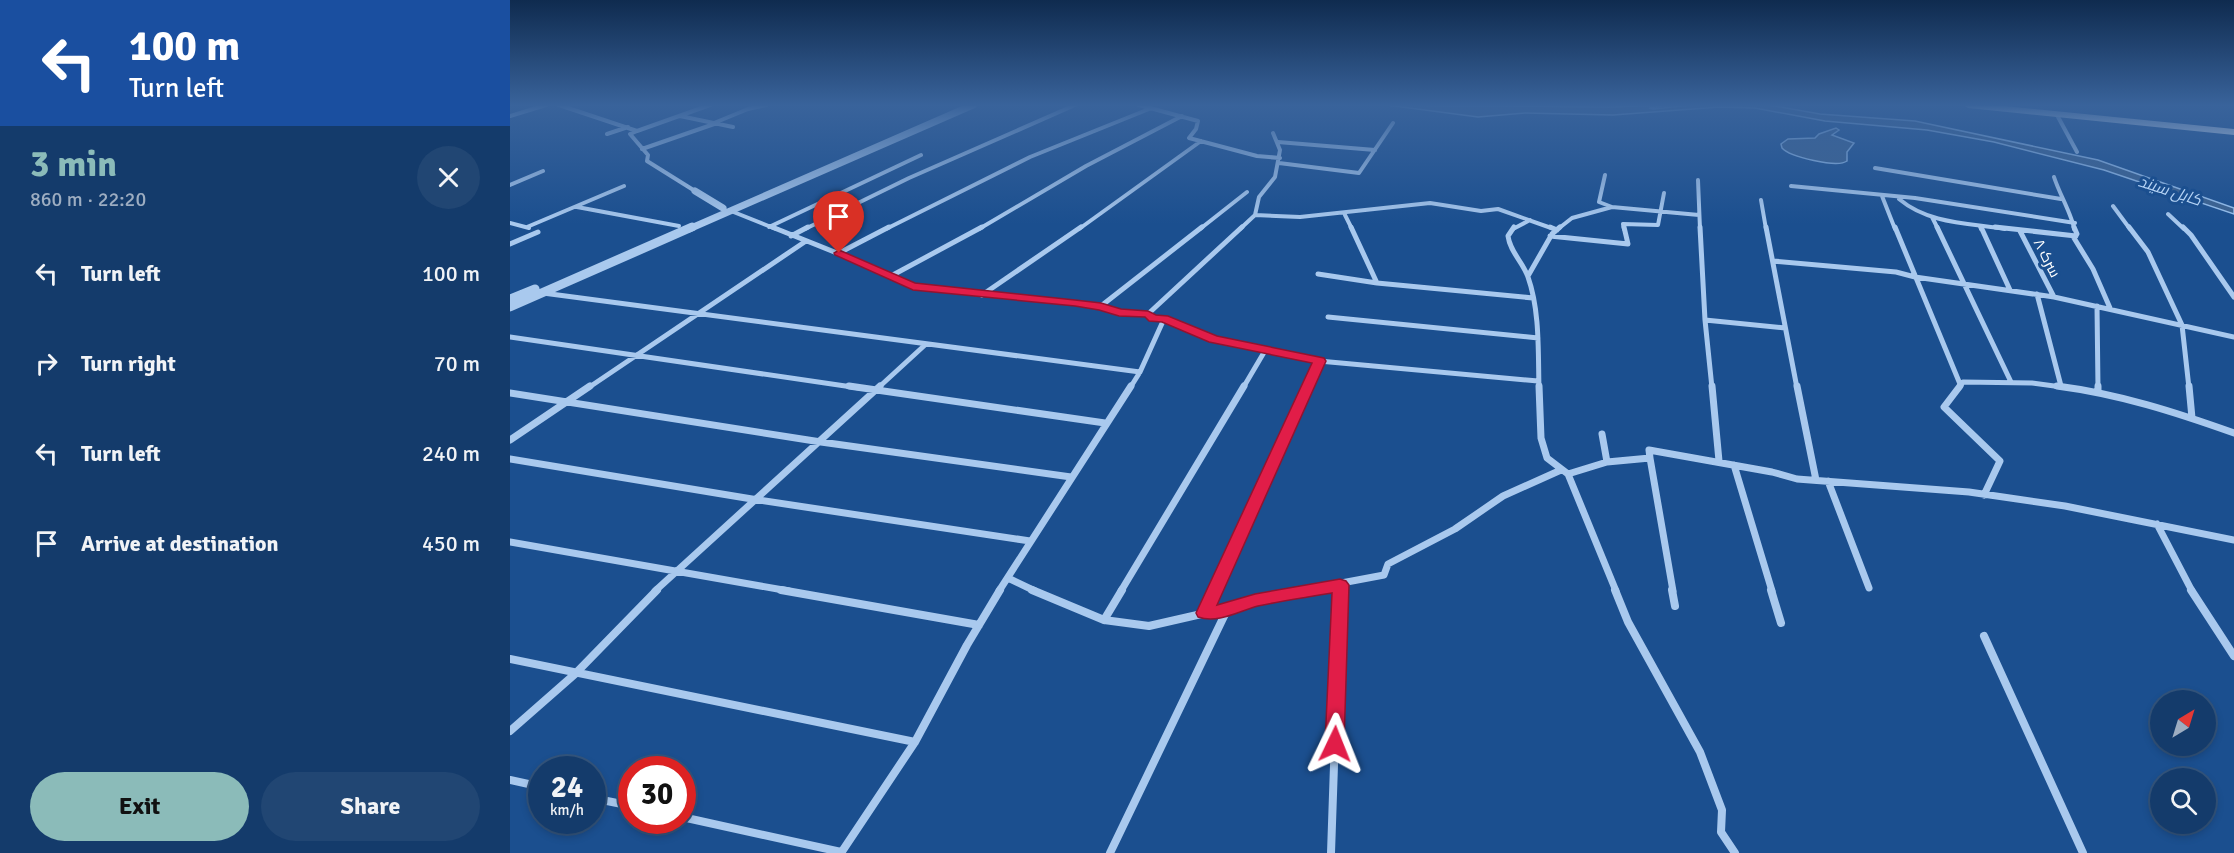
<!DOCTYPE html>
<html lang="en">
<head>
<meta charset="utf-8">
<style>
  :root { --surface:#143b6b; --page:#214673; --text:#f1f3f6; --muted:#9dadc1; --line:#33557e; --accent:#8bbbb9 }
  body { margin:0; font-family:Signika,Cairo,sans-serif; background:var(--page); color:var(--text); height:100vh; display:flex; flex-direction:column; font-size:22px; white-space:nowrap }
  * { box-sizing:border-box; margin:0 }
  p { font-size:20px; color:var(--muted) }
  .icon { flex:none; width:33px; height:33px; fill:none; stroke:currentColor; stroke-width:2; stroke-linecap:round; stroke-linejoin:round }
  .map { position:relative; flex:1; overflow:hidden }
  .sheet { display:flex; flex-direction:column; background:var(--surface); width:510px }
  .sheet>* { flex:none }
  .banner { background:#1a4fa0; color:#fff; overflow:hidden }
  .needle { width:39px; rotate:38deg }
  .fabs { position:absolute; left:1640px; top:690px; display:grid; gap:12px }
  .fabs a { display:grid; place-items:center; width:66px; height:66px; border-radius:50%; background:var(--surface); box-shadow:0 3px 9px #0003,0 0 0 2px var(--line); font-size:30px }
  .speed { position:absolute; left:18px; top:756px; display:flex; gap:12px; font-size:30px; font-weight:700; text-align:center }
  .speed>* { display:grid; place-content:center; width:78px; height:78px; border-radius:50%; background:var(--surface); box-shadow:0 3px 9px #0003,0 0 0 2px var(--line); line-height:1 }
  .speed small { font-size:15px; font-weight:400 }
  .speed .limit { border:9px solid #d22; background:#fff; color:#111 }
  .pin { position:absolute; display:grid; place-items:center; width:51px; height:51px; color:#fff; margin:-62px -26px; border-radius:50% 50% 50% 0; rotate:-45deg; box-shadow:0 0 6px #0007 }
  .pin .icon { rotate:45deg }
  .me { position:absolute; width:66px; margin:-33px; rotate:2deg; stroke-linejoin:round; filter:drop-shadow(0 0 4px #0008) }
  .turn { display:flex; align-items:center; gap:21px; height:126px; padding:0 30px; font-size:27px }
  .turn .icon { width:78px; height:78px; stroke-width:2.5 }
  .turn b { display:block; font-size:42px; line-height:51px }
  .round { display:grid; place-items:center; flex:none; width:63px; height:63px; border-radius:32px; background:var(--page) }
  .summary { display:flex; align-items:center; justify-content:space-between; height:102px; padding:0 30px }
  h1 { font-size:36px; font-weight:800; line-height:45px; color:var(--accent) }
  .action { display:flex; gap:12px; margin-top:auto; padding:12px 30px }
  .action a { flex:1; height:69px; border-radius:36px; background:var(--accent); color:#111; font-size:24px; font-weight:800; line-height:69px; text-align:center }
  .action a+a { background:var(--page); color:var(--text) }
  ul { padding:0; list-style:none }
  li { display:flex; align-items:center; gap:18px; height:90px; padding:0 30px }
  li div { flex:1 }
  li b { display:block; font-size:22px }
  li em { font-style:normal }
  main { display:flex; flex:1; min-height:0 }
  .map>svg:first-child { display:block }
  .water { fill:#3c6290; stroke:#9cc4f0; stroke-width:1.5 }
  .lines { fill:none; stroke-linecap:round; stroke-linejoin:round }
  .minor-far3 { stroke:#a9c9ee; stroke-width:4 }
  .minor-far2 { stroke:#a9c9ee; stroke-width:5 }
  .minor-far1 { stroke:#a9c9ee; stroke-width:7 }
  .minor { stroke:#a9c9ee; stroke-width:8 }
  .tertiary-far1 { stroke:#a9c9ee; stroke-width:7 }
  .tertiary { stroke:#a9c9ee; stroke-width:9 }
  .trunk { fill:#f8faff; fill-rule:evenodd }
  .route { fill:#e11d48; stroke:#92132f; stroke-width:1.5 }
  .labels { text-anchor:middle; stroke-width:6; stroke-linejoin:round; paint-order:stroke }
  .far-street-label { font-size:15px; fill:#fff; stroke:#1b4f8f }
  .far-water-label { font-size:16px; font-style:italic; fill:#b5d3f5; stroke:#1b4f8f }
</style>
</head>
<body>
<main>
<section class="sheet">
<div class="banner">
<div class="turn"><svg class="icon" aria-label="left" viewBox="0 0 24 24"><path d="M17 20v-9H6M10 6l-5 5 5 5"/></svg><div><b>100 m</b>Turn left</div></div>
</div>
<div class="summary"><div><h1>3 min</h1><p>860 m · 22:20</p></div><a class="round"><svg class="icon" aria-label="close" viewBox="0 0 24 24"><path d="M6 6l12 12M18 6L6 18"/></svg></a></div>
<ul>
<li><svg class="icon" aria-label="left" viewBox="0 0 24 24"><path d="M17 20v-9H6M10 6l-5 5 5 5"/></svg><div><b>Turn left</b></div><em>100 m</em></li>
<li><svg class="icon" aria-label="right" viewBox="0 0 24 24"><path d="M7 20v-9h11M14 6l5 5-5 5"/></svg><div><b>Turn right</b></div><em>70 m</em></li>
<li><svg class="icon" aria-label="left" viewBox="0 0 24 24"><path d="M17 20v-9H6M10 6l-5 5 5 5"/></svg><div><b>Turn left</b></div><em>240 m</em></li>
<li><svg class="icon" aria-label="arrive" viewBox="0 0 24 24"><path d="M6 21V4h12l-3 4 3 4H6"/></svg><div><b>Arrive at destination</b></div><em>450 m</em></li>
</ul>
<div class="action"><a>Exit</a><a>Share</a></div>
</section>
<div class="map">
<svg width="1724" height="853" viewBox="0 0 1724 853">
  <rect width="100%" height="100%" fill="#1b4f8f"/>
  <!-- water -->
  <path class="water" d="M877,105L1100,107L1161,105L1139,108L1143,109L1181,105H1259L1310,114L1405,121L1588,160L1724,208V214L1594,170L1484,142L1417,130L1315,121L1245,108L1209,107L1103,115L1015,113L968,117Z
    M1326,128L1329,130L1322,135L1344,143L1337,152V161C1327,168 1280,157 1272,148L1271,144L1278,139L1305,138L1309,134Z"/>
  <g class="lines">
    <!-- minor-far3 -->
    <path class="minor-far3" d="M49,105L127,131L120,134L138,155L137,161L185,191
      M629,105L688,121L686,129L679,138L747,156L770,158
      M1547,115L1567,152
      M0,116L36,105
      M170,116L223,127
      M204,123L238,109L256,105
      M127,131L200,105
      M97,134L118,127
      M768,142L865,150
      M132,149L207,123
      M769,163L849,173L883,123
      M1365,168L1551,199
      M1095,175L1089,202L1102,207L1189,215
      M1544,177C1549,193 1563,217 1564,229
      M1188,180L1190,229
      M0,185L33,171
      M1281,186L1405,198L1565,223
      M1372,196L1385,229
      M1389,199C1419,224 1458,223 1495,229
      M1251,200L1256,229
      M1603,206L1620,229
      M67,207L169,226
      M221,211L266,229
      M1658,214L1674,229
      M745,215L790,217L920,203L971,211L988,209L1044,229
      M835,215L842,229
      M1422,217L1428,229
      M0,223L19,228
      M1470,226L1471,229
      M17,227L114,186
      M259,227L411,155
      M295,229L399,178L565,105
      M376,229L520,157L639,109
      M469,229L576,166L672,116
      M569,229L691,141
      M690,229L737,192
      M730,229L745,215L749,197L765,177L770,150L763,133
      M1003,229L1020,220
      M1048,229L1062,218L1102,207
      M1114,229L1113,224L1148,225L1154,193"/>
    <!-- minor-far2 -->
    <path class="minor-far2" d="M262,227L362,267L403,287L565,303L591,306L609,313L638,314L643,318L654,319L703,339L809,361L1028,381
      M841,227L867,283
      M1004,227L998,236C1000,252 1013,262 1018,277C1030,311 1028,352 1029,388
      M1040,227L1047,230
      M1190,227L1195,320L1202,388
      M1256,227L1287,388
      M1385,227L1450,384
      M1427,227L1501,382
      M1471,227L1500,290
      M1485,227L1566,236
      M1564,227L1567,234L1564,238L1583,269L1600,308
      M1619,227L1638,252L1672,325L1679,388
      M1673,227L1681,235L1724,297
      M1510,231L1544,297
      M281,236L298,227
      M1040,236L1118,244L1114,227
      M0,244L28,232
      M329,253L379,227
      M1263,261L1386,272L1405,277L1544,297L1724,337
      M808,274L867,283L1023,298
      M381,276L472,227
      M1018,276L1042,234L1050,227
      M33,293L630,372
      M1527,294L1551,386
      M472,295L571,227
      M591,306L692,227
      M1587,306L1588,388
      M638,314L732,227
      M818,317L1028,338
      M1195,320L1275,328
      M0,337L349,388
      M78,388L296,241
      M368,388L416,344
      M620,388L630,372L654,319
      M733,388L756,349
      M797,388L809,361
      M1449,388L1453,382L1522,383L1559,388"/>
    <!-- minor-far1 -->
    <path class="minor-far1" d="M339,386L595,423
      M1029,386L1031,438L1037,458L1058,474L1106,591
      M1202,386L1209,461
      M1287,386L1306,480
      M1450,386L1434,407L1490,461L1474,495
      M1547,386C1609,394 1665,412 1724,433
      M1588,386V391
      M1679,386L1682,418
      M0,393L311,442L561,477
      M1092,434L1097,462
      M0,440L80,386
      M1140,458L1163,591
      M0,459L242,499L520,541
      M1224,465L1262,591
      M1058,474L1097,462L1140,458L1139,450L1262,472L1287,479L1459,492L1555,506L1724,540
      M1318,481L1359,588
      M1647,524L1682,591
      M0,542L279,591
      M498,578L525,591
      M145,591L370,386
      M489,591L621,386
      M611,591L734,386
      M705,591L798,386
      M789,591L874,575L878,564L945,529L993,496L1051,470
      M830,591V585"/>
    <!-- minor -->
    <path class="minor" d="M271,590L469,625
      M522,590L594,620L639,626L797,590
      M1105,590L1118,622L1190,752L1212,810L1211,832L1225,853
      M1162,590L1165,606
      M1261,590L1271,623
      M1681,590L1724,656
      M695,613L705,590
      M594,620L612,590
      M1474,636L1573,853
      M0,659L405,742
      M0,731L65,674L147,590
      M0,780L32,787
      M82,798L122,806
      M172,817L331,852
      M331,853L405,742L457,645L490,590
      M600,853L717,610
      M821,853L830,590"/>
    <!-- tertiary-far1 -->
    <path class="tertiary-far1" d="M185,191L213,208
      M179,229L463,105"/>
    <!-- tertiary -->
    <path class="tertiary" d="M0,299L25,289
      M0,307L182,227"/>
    <!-- trunk -->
    <path class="trunk" d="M1453,105H1485L1724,129V135L1458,108Z"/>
  </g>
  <!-- sky -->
  <linearGradient id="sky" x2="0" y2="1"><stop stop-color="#0f2b4f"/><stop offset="0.47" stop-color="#39639b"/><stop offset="1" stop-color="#39639b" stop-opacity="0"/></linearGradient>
  <rect width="1724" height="224" fill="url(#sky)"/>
  <!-- route -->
  <path class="route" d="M329,250L405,283L565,300L591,303L611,309L638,311L646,315L658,316L707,336L814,358L816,361L707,605L745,594L830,579L836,581L839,585L834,744L832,750L825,752L818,750L815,744L822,593C797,597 772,601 748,606C729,611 708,624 688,617L686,613L802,363L699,342L652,322L639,321L635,317L609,316L589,310L565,306L403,290L325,255L324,253Z"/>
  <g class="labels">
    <!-- far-street labels -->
    <g class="far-street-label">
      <text transform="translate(1537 258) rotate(63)" y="5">سرک ۸</text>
    </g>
    <!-- far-water labels -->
    <g class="far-water-label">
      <text transform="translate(1660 190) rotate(18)" y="6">کابل سيند</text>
    </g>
  </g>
</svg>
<div class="fabs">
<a><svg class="needle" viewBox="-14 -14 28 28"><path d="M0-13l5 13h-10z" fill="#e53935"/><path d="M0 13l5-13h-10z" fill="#9dadc1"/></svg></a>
<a><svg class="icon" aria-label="search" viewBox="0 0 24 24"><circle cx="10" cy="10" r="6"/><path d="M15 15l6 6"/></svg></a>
</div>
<div class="speed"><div>24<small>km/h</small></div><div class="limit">30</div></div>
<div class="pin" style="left:329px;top:253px;background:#d93025"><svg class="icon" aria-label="arrive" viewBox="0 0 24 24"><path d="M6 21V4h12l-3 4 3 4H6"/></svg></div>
<svg class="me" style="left:825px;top:744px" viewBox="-20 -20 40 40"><path d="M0-17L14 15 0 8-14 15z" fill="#e11d48" stroke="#fff" stroke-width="4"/></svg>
</div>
</main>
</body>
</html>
